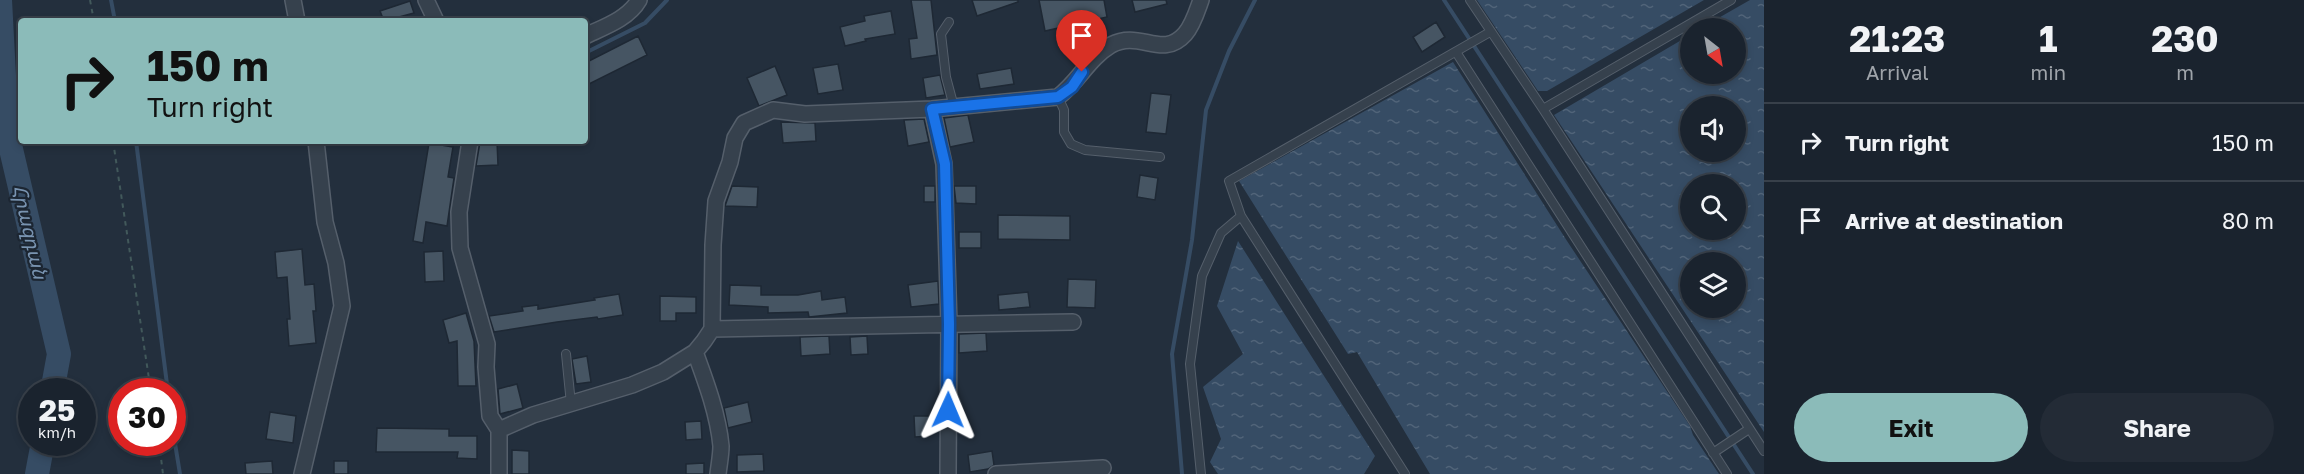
<!DOCTYPE html>
<html lang="en">
<head>
<meta charset="utf-8">
<style>
  :root { --surface:#1a232e; --page:#232b36; --text:#f1f3f6; --muted:#9fa4aa; --line:#38404a; --accent:#8bbbb9 }
  body { margin:0; font-family:"Golos Text","Noto Sans Armenian",sans-serif; background:var(--page); color:var(--text); height:100vh; display:flex; flex-direction:column; font-size:22px; white-space:nowrap }
  * { box-sizing:border-box; margin:0 }
  p { font-size:20px; color:var(--muted) }
  .icon { flex:none; width:33px; height:33px; fill:none; stroke:currentColor; stroke-width:2; stroke-linecap:round; stroke-linejoin:round }
  .map { position:relative; flex:1; overflow:hidden }
  .details { display:flex; flex-direction:column; background:var(--surface); width:540px }
  .details>* { flex:none }
  .top-card { position:absolute; left:18px; top:18px; width:570px; height:126px; border-radius:6px; box-shadow:0 3px 9px #0003,0 0 0 2px var(--line); background:#8bbbb9; color:#111; overflow:hidden }
  .needle { width:39px; rotate:149deg }
  .fabs { position:absolute; left:1680px; top:18px; display:grid; gap:12px }
  .fabs a { display:grid; place-items:center; width:66px; height:66px; border-radius:50%; background:var(--surface); box-shadow:0 3px 9px #0003,0 0 0 2px var(--line); font-size:30px }
  .speed { position:absolute; left:18px; top:378px; display:flex; gap:12px; font-size:30px; font-weight:700; text-align:center }
  .speed>* { display:grid; place-content:center; width:78px; height:78px; border-radius:50%; background:var(--surface); box-shadow:0 3px 9px #0003,0 0 0 2px var(--line); line-height:1 }
  .speed small { font-size:15px; font-weight:400 }
  .speed .limit { border:9px solid #d22; background:#fff; color:#111 }
  .pin { position:absolute; display:grid; place-items:center; width:51px; height:51px; color:#fff; margin:-62px -26px; border-radius:50% 50% 50% 0; rotate:-45deg; box-shadow:0 0 6px #0007 }
  .pin .icon { rotate:45deg }
  .me { position:absolute; width:66px; margin:-33px; rotate:1deg; stroke-linejoin:round; filter:drop-shadow(0 0 4px #0008) }
  .turn { display:flex; align-items:center; gap:21px; height:126px; padding:0 30px; font-size:27px }
  .turn .icon { width:78px; height:78px; stroke-width:2.5 }
  .turn b { display:block; font-size:42px; line-height:51px }
  .eta { display:flex; justify-content:space-evenly; align-items:center; height:102px; text-align:center }
  .eta b { font-size:36px; font-weight:700; line-height:42px }
  .cta { display:flex; gap:12px; margin-top:auto; padding:12px 30px }
  .cta a { flex:1; height:69px; border-radius:36px; background:var(--accent); color:#111; font-size:24px; font-weight:700; line-height:69px; text-align:center }
  .cta a+a { background:var(--page); color:var(--text) }
  ul { padding:0; list-style:none }
  li { display:flex; align-items:center; gap:18px; height:78px; padding:0 30px; border-top:2px solid var(--line) }
  li div { flex:1 }
  li b { display:block; font-size:22px }
  li em { font-style:normal }
  main { display:flex; flex:1; min-height:0 }
  .map>svg:first-child { display:block }
  .water { fill:url(#water-ripples); fill-rule:evenodd }
  .lines { fill:none; stroke-linecap:round; stroke-linejoin:round }
  .stream { stroke:#364c64; stroke-width:4 }
  .river { stroke:#364c64; stroke-width:24 }
  .building { fill:#465563; stroke:#1e2834; stroke-width:1.5 }
  .lane-casing { stroke:#555f6b; stroke-width:10 }
  .street-casing { stroke:#555f6b; stroke-width:18 }
  .path { stroke:#42595b; stroke-width:2; stroke-dasharray:4.5 4.5; stroke-linecap:butt }
  .lane { stroke:#36414d; stroke-width:8 }
  .street { stroke:#36414d; stroke-width:15 }
  .route-casing { stroke:#114b97; stroke-width:15 }
  .route { stroke:#1a73e8; stroke-width:10 }
  .labels { text-anchor:middle; stroke-width:4.5; stroke-linejoin:round; paint-order:stroke }
  .water-label { font-size:20px; font-style:italic; fill:#7994b1; stroke:#1c2632 }
</style>
</head>
<body>
<main>
<div class="map">
<svg width="1764" height="474" viewBox="0 0 1764 474">
  <defs>
    <pattern id="water-ripples" width="26" height="14" patternUnits="userSpaceOnUse" patternTransform="scale(1.5)"><rect width="26" height="14" fill="#364c64"/><path d="M2 4q2-2 4 0t4 0M15 11q2-2 4 0t4 0" fill="none" stroke="#516479"/></pattern>
  </defs>
  <rect width="100%" height="100%" fill="#232f3d"/>
  <!-- water -->
  <path class="water" d="M1477,0H1704L1547,91H1538Z
    M1750,0H1764V432L1554,115L1690,35V74H1736V28H1701ZM1690,106H1736V152H1690ZM1690,184H1736V230H1690ZM1690,262H1736V308H1690Z
    M1453,62L1567,241L1690,426L1693,435L1719,474H1430L1357,352L1348,354L1239,181Z
    M1238,241L1375,456L1364,474H1218L1210,462L1221,439L1203,387L1243,354L1217,306Z"/>
  <g class="lines">
    <!-- stream -->
    <path class="stream" d="M111,0L115,21
      M1444,0L1753,474
      M585,53L645,23L667,0
      M136,141L168,392
      M172,425L180,474
      M1182,474L1172,354L1192,240L1206,110L1229,51L1255,0"/>
    <!-- river -->
    <path class="river" d="M0,0L7,132L59,354L52,392
      M37,474L43,442"/>
  </g>
  <!-- building -->
  <path class="building" d="M911,0H931L937,55L911,59L909,39L917,38Z
    M972,0H1018V2L977,16Z
    M1039,0H1104L1107,17L1045,31Z
    M1132,0H1166L1167,4L1135,12Z
    M410,1L414,13L384,21L380,11Z
    M891,11L895,34L865,39L866,41L845,46L840,27L865,21L864,16Z
    M1436,22L1445,37L1422,52L1413,37Z
    M638,36L647,55L585,86V63Z
    M838,64L843,90L818,94L813,68Z
    M775,66L787,95L759,106L747,78Z
    M1011,68L1014,84L980,89L977,74Z
    M940,75L945,95L926,98L923,78Z
    M1151,93L1171,95L1166,134L1146,132Z
    M968,115L974,142L950,147L944,118Z
    M924,119L929,142L908,146L904,120Z
    M781,122L815,123L816,141L783,143Z
    M497,141L498,165L476,166L480,142Z
    M429,143L453,147L448,177L454,178L447,226L426,222L423,243L413,241Z
    M1140,175L1158,178L1155,200L1137,197Z
    M732,186L758,187L757,207L725,206Z
    M924,186H935V202H924Z
    M954,186H976V204L956,203Z
    M998,215L1070,216V240L998,239Z
    M959,232H981V248H959Z
    M302,249L305,285L314,284L316,311H313L316,343L289,346L287,319H290L287,277L277,278L275,252Z
    M443,251L444,281L425,282L424,252Z
    M1068,279L1096,280L1095,308L1067,307Z
    M938,281L939,304L911,307L908,285Z
    M730,285L761,286V295H798L821,291L822,300L845,297L847,313L809,317L808,312L768,313V307L729,305Z
    M1028,292L1030,307L999,310L998,295Z
    M619,294L623,315L598,319L597,317L557,322L494,332L489,316L523,311L522,307L538,305V309L595,300L594,298Z
    M660,296L696,297V313H676V321H660Z
    M466,313L474,341L476,386H458L457,341L449,343L443,320Z
    M986,333L987,351L959,353V334Z
    M829,336L830,354L801,356L800,337Z
    M867,336L868,354L851,355L850,337Z
    M587,356L591,382L576,384L572,359Z
    M517,384L523,408L500,414L498,389Z
    M748,402L752,422L728,428L724,408Z
    M270,412L296,416L293,443L266,439Z
    M914,416H930V436L915,437Z
    M701,421L702,439L686,440L685,422Z
    M377,428L449,429V436H477V459L457,458L458,452H376Z
    M512,450L529,451V474H512Z
    M992,451L994,465L988,469L970,472L968,455Z
    M763,454L764,471L737,472V455Z
    M272,461L273,474H246L245,463Z
    M334,461H348V474H334Z
    M704,463V474H686V464Z"/>
  <g class="lines">
    <defs>
      <path id="lane" d="M1470,0L1543,109L1764,451
        M949,22L941,34L946,77L954,107
        M1456,52L1727,474
        M1058,97L1064,110V132L1071,144L1085,150L1160,157
        M1543,109L1731,0
        M1241,216L1229,181L1490,32
        M566,354L571,404
        M1713,453L1749,429
        M1201,474L1190,364L1202,276L1221,233L1241,216L1405,474"/>
      <path id="street" d="M293,0L297,21
        M426,0L436,21
        M585,36C604,27 628,19 639,0
        M932,109L944,164L949,324L948,474
        M470,141L459,212L460,248L487,344L486,367L490,416L499,430V474
        M712,329L1073,322
        M695,352C706,382 718,414 721,446C721,455 719,465 718,474
        M499,430L533,415L632,385L663,372L695,352L704,341L712,329L713,245L716,201L730,162L735,138L744,123L773,110L805,114L932,109L1058,97C1078,82 1089,58 1111,45C1140,29 1162,60 1185,34C1193,25 1197,11 1201,0
        M302,474L342,306L336,263L325,222L316,141
        M996,474L1103,468"/>
    </defs>
    <!-- lane casing -->
    <use href="#lane" class="lane-casing"/>
    <!-- street casing -->
    <use href="#street" class="street-casing"/>
    <!-- path -->
    <path class="path" d="M90,0L94,21
      M113,141L151,392
      M159,442L163,474"/>
    <!-- lane -->
    <use href="#lane" class="lane"/>
    <!-- street -->
    <use href="#street" class="street"/>
  </g>
  <g class="lines">
    <defs>
      <path id="route" d="M948,410L949,324L945,164L932,109L1058,97L1072,87L1082,72"/>
    </defs>
    <!-- route casing -->
    <use href="#route" class="route-casing"/>
    <!-- route -->
    <use href="#route" class="route"/>
  </g>
  <g class="labels">
    <!-- water labels -->
    <g class="water-label">
      <text transform="translate(30 232) rotate(77)" y="7">Հրազդան</text>
    </g>
  </g>
</svg>
<div class="fabs">
<a><svg class="needle" viewBox="-14 -14 28 28"><path d="M0-13l5 13h-10z" fill="#e53935"/><path d="M0 13l5-13h-10z" fill="#9fa4aa"/></svg></a>
<a><svg class="icon" aria-label="sound" viewBox="0 0 24 24"><path d="M4 9h4l5-4v14l-5-4H4zM17 9q2 3 0 6"/></svg></a>
<a><svg class="icon" aria-label="search" viewBox="0 0 24 24"><circle cx="10" cy="10" r="6"/><path d="M15 15l6 6"/></svg></a>
<a><svg class="icon" aria-label="layers" viewBox="0 0 24 24"><path d="M12 4l9 5-9 5-9-5zM3 14l9 5 9-5"/></svg></a>
</div>
<div class="speed"><div>25<small>km/h</small></div><div class="limit">30</div></div>
<div class="pin" style="left:1082px;top:72px;background:#d93025"><svg class="icon" aria-label="arrive" viewBox="0 0 24 24"><path d="M6 21V4h12l-3 4 3 4H6"/></svg></div>
<svg class="me" style="left:948px;top:410px" viewBox="-20 -20 40 40"><path d="M0-17L14 15 0 8-14 15z" fill="#1a73e8" stroke="#fff" stroke-width="4"/></svg>
<div class="top-card">
<div class="turn"><svg class="icon" aria-label="right" viewBox="0 0 24 24"><path d="M7 20v-9h11M14 6l5 5-5 5"/></svg><div><b>150 m</b>Turn right</div></div>
</div>
</div>
<section class="details">
<div class="eta">
<div><b>21:23</b><p>Arrival</p></div>
<div><b>1</b><p>min</p></div>
<div><b>230</b><p>m</p></div>
</div>
<ul>
<li><svg class="icon" aria-label="right" viewBox="0 0 24 24"><path d="M7 20v-9h11M14 6l5 5-5 5"/></svg><div><b>Turn right</b></div><em>150 m</em></li>
<li><svg class="icon" aria-label="arrive" viewBox="0 0 24 24"><path d="M6 21V4h12l-3 4 3 4H6"/></svg><div><b>Arrive at destination</b></div><em>80 m</em></li>
</ul>
<div class="cta"><a>Exit</a><a>Share</a></div>
</section>
</main>
</body>
</html>
